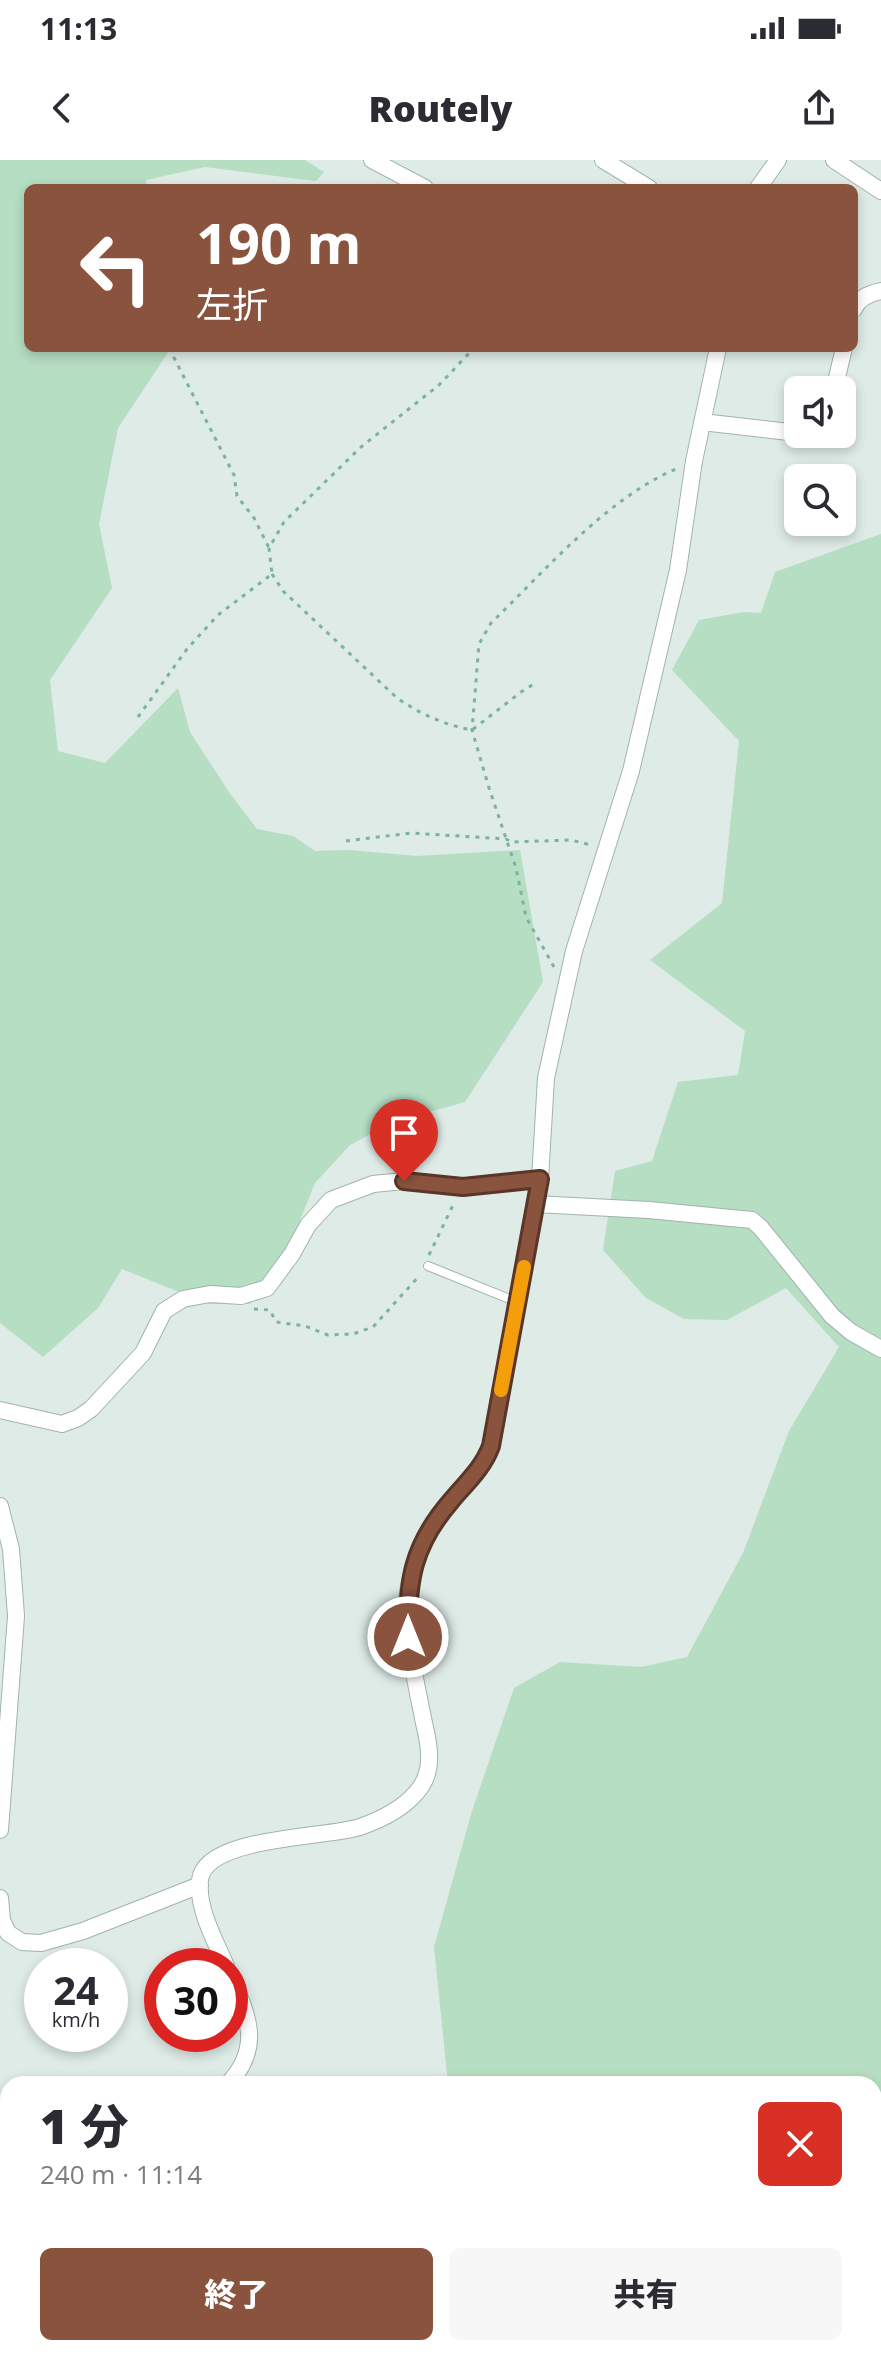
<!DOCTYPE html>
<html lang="ja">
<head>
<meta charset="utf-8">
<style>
  :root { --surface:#fff; --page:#f7f7f7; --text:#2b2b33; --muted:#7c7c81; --accent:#89533e }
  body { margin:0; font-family:"Open Sans","Noto Sans JP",sans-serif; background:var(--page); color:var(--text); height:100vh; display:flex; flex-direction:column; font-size:30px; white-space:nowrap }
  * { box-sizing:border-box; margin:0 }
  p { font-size:26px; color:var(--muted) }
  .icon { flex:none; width:44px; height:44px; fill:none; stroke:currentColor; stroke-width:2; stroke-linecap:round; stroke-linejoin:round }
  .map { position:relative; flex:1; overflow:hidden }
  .sheet { position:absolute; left:0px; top:1916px; width:882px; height:280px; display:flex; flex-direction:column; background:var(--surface); border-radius:24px 24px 0 0; box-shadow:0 4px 12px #0003 }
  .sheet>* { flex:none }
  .guide { position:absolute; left:24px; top:24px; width:834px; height:168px; border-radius:12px; box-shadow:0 4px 12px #0003; background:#89533e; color:#fff; overflow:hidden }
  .fabs { position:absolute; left:784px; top:216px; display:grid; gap:16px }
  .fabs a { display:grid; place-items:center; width:72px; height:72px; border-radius:12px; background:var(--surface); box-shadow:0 4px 12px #0003; font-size:40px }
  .speed { position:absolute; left:24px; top:1788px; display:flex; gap:16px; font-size:40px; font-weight:700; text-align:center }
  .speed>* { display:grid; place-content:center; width:104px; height:104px; border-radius:50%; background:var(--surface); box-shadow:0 4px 12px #0003; line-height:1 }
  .speed small { font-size:20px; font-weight:400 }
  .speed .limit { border:12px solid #d22; background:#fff; color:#111 }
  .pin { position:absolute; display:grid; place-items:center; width:68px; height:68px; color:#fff; margin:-82px -34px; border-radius:50% 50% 50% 0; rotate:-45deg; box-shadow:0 0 8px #0007 }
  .pin .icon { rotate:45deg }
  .me { position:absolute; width:88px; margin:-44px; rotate:0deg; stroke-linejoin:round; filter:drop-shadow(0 0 6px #0008) }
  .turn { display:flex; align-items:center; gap:28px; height:168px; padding:0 40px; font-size:36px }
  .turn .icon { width:104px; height:104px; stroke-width:2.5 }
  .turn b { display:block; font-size:56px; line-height:68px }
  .round { display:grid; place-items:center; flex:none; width:84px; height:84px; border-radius:12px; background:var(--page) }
  .headline { display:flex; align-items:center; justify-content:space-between; height:136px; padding:0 40px }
  h1 { font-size:48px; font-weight:800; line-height:60px }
  .primary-button { display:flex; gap:16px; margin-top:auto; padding:16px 40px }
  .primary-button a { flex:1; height:92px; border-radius:12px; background:var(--accent); color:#fff; font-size:32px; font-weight:800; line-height:92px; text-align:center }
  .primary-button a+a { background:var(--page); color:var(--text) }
  .status { display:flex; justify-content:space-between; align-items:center; height:56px; padding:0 40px; background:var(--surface); direction:ltr }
  .status svg { height:22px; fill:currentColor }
  header { display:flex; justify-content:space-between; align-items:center; height:104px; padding:0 40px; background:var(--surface); font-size:36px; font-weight:800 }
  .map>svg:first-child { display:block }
  .green { fill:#b5dec3 }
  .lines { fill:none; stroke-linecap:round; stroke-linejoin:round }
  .service-casing { stroke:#a1b3ae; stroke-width:10 }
  .minor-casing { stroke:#a1b3ae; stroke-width:18 }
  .path { stroke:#7cb1a4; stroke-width:3; stroke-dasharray:4 6; stroke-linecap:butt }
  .service { stroke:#fff; stroke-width:8 }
  .minor { stroke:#fff; stroke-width:16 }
  .rail-casing { stroke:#587871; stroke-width:8 }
  .rail { stroke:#eff8f4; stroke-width:5; stroke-dasharray:15; stroke-linecap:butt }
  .route-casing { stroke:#593628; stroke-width:20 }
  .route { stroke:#89533e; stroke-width:14 }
  .slow { stroke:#f59e0b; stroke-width:14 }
</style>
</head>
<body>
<div class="status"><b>11:13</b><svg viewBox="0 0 49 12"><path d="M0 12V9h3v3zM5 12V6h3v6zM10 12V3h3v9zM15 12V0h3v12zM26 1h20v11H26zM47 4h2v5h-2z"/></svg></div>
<header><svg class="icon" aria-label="back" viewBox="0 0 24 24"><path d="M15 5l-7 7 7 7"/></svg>Routely<svg class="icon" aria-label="share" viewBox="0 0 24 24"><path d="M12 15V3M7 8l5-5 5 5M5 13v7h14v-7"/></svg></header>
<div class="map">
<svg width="881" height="2196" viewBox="0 0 881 2196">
  <rect width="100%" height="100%" fill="#deebe6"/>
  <!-- green -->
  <path class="green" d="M0,0H305L324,12L316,21L205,7L146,20L147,28H28V188H171L118,268L99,364L112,428L50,520L58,591L105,603L178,528L190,572L229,632L257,669L293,676L315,691L349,690L417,696L520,690L543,822L465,942L393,962L350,985L315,1023L286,1095L250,1144H209L122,1109L98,1148L43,1197L0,1163Z
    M881,374V2015L874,2023V1924H448L434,1787L472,1651L514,1528L560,1502L641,1507L687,1497L743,1393L789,1271L839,1187L786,1128L727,1160L684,1159L646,1138L603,1090L615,1011L652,1001L678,922L738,915L745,871L650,800L722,743L739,581L672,510L699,460L744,452L761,453L775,412Z
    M0,2170L8,2172V2188H34V2196H0Z
    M307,2188H807L798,2196H313Z"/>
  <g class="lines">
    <defs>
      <path id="service" d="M428,1106L517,1142"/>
      <path id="minor" d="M372,0L425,28
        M603,0L649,28
        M834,0L881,31
        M758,28L778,0
        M854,149C859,137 870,133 881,131
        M834,230L844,188
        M702,262L798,273
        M535,1044L649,1050L752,1060L761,1068L832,1156L851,1172L881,1189
        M0,1250L62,1264L78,1258L91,1249L143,1193L164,1151L183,1139L210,1134L241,1136L267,1128L292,1094L308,1065L331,1040L373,1024L404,1021L463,1027L540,1019
        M0,1346L11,1389L16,1456L0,1670
        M0,1738L2,1760L8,1773L22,1782L41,1783L83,1771L200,1725
        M226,1806C215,1780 197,1749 200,1720C205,1676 327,1678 360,1667C380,1660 402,1649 416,1633C426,1622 430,1608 429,1593C429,1582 425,1569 423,1558C416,1522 407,1486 407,1450C407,1405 427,1368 456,1335C469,1319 483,1306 491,1286L540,1019L546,918L574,791L631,611L678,410L694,301L718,188
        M228,1924C263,1887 248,1855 230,1815
        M0,2039L8,2033"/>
    </defs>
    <!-- service casing -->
    <use href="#service" class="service-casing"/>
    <!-- minor casing -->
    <use href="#minor" class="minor-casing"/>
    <!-- path -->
    <path class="path" d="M169,188L234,315L237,336L254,358L269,388
      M272,414L283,431L397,538C420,554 445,565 472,570L521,532L534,524
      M138,557L187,489L218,455L272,414L269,388L284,362L361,287L439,225L474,188
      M346,681L411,673L506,679L512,682L571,680L591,685
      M554,807L526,757L516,708L489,628L472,570L479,484L491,463C545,411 607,338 676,309
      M429,1095L455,1041
      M254,1149L270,1150L276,1162L305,1166L328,1175L353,1174L373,1167L420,1115"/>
    <!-- service -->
    <use href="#service" class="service"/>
    <!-- minor -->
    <use href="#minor" class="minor"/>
    <defs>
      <path id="rail" d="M874,2162L881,2147
        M874,2180L881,2166
        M866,2196L870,2188"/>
    </defs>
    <!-- rail casing -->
    <use href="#rail" class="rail-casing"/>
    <!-- rail -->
    <use href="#rail" class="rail"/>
  </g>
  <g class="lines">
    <defs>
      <path id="route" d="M404,1021L463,1027L540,1019L491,1286C483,1308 466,1323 451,1341C413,1385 407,1420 408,1477"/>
    </defs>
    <!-- route casing -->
    <use href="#route" class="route-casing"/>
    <!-- route -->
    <use href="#route" class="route"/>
    <!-- slow -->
    <path class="slow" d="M501,1230L524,1107"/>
  </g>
</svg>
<div class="fabs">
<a><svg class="icon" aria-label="sound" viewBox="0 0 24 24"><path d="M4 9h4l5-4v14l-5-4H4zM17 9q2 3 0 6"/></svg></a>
<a><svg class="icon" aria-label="search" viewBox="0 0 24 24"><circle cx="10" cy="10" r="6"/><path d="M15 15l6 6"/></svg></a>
</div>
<div class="speed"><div>24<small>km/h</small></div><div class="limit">30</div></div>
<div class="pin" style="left:404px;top:1021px;background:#d93025"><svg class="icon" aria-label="arrive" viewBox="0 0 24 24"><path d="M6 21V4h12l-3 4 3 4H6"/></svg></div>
<svg class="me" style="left:408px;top:1477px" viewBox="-20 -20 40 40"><circle r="17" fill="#89533e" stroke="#fff" stroke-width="3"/><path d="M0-11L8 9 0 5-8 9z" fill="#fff"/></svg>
<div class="guide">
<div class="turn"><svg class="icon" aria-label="left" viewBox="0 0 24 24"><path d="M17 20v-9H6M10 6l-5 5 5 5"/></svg><div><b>190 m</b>左折</div></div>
</div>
<section class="sheet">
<div class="headline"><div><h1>1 分</h1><p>240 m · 11:14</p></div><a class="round" style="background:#d93025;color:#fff"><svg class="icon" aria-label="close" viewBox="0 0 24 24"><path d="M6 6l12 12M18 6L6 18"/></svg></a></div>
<div class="primary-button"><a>終了</a><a>共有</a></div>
</section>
</div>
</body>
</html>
